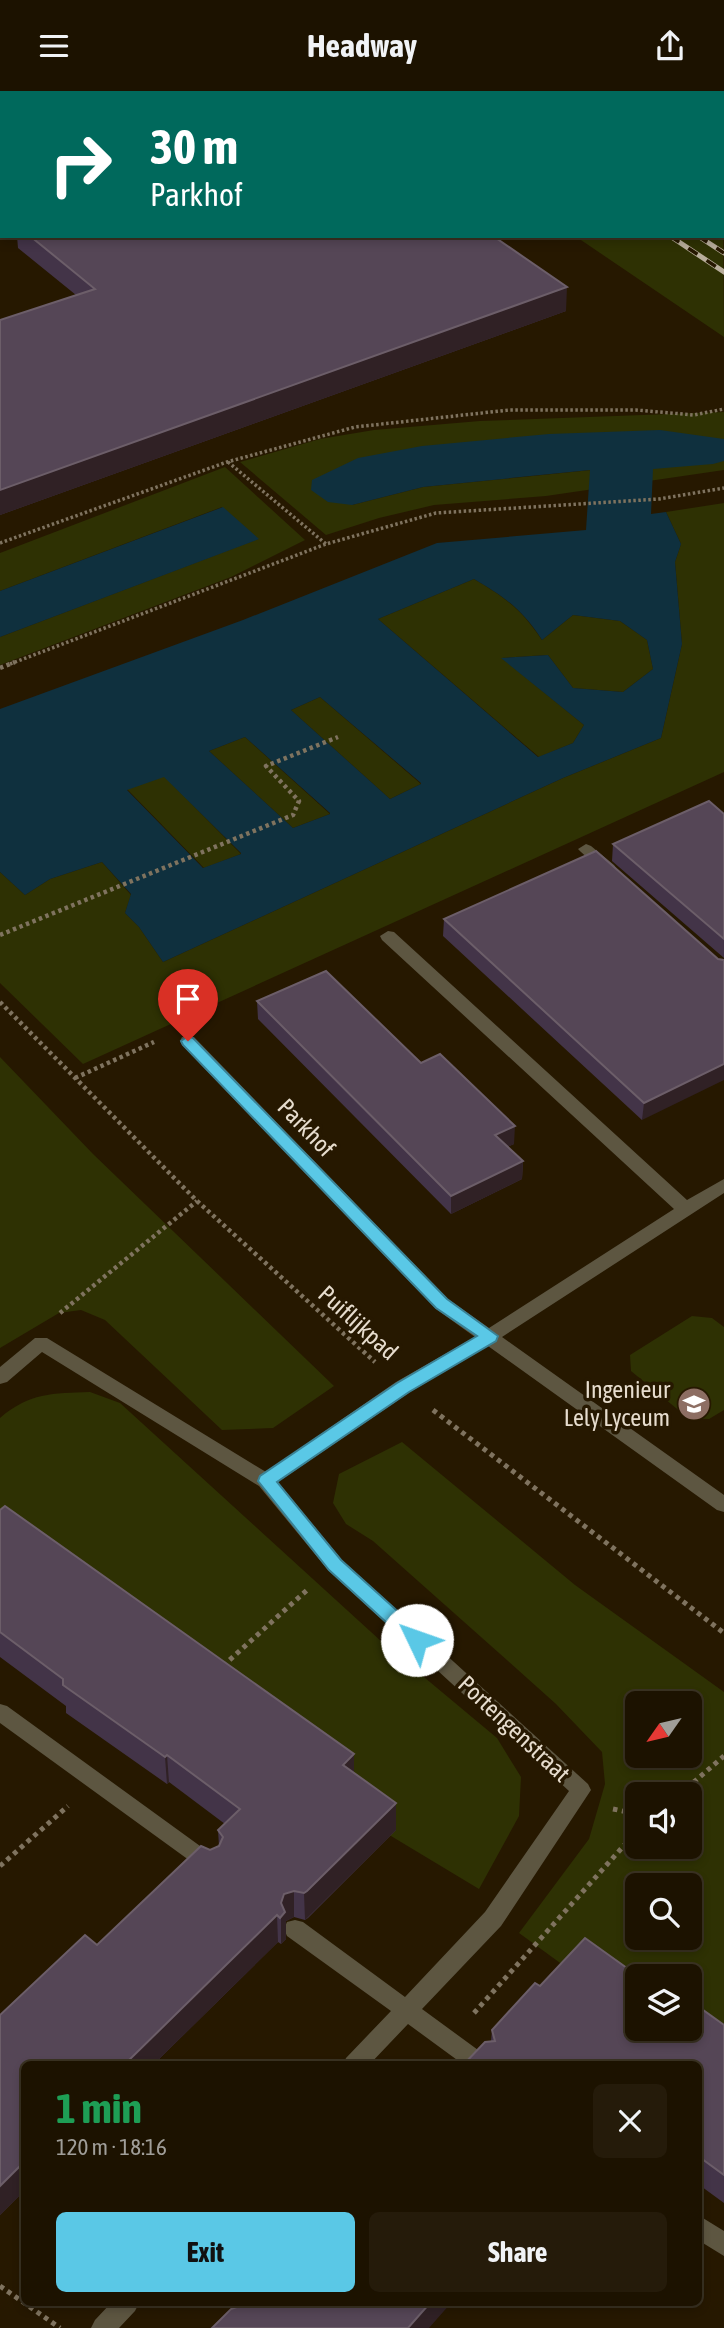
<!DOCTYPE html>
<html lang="en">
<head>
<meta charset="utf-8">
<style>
  :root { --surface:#1c1200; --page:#251b0a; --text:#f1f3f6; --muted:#a09e99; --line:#3a3222; --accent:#5ac8e6 }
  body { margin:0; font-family:"Asap Condensed",sans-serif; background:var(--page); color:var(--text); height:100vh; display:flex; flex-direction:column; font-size:26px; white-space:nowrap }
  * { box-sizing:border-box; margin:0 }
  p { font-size:23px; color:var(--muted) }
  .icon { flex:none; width:38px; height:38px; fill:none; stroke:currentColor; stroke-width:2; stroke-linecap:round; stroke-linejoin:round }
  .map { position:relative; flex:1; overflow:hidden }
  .side { position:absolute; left:21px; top:1970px; width:681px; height:245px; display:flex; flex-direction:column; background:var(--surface); border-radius:10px; box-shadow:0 4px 10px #0003,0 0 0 2px var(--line) }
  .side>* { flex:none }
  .hud { position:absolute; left:0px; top:0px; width:724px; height:147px; box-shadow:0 4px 10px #0003,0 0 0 2px var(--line); background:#00695c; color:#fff; overflow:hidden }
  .needle { width:46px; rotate:236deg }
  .fabs { position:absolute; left:625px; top:1600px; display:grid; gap:14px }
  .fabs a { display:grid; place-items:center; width:77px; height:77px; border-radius:10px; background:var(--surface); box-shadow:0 4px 10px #0003,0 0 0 2px var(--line); font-size:35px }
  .pin { position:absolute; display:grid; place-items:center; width:60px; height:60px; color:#fff; margin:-72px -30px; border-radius:50% 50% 50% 0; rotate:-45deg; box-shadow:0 0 7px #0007 }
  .pin .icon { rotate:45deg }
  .me { position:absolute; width:77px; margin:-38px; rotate:312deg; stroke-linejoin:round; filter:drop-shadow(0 0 5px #0008) }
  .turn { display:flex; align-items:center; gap:24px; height:147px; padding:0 35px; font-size:32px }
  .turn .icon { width:91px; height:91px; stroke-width:2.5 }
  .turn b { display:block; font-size:49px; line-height:60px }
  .round { display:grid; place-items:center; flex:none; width:74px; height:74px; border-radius:10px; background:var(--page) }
  .headline { display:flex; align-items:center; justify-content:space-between; height:119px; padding:0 35px }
  h1 { font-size:42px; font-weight:700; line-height:52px; color:#1e9e55 }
  .cta { display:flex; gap:14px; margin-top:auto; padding:14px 35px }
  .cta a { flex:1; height:80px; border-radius:10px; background:var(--accent); color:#111; font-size:28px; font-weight:700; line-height:80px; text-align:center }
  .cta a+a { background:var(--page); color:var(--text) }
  header { display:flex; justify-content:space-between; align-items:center; height:91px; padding:0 35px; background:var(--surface); font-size:32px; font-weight:700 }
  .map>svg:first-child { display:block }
  .green { fill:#2e3103; fill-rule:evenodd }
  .water { fill:#0f303e; fill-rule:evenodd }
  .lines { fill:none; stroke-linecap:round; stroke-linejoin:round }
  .path-far2 { stroke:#7f735f; stroke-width:3.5; stroke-dasharray:2.5 2.5; stroke-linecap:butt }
  .path-far1 { stroke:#7f735f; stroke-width:4.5; stroke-dasharray:3.5 3.5; stroke-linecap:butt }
  .path { stroke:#7f735f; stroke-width:5; stroke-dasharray:4.5 4.5; stroke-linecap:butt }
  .minor { fill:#5d5641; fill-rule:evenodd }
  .rail-casing { stroke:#b8ad9b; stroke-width:5 }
  .rail { stroke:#261800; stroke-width:3.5; stroke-dasharray:11; stroke-linecap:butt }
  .wall { fill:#433448 }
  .shaded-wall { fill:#302125 }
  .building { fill:#554656; stroke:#6c5e69; stroke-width:2 }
  .route { fill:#5ac8e6; stroke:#3a8296; stroke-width:2 }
  .labels { text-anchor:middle; stroke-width:7; stroke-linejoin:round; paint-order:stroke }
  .street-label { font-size:24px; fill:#e7ddce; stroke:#261800 }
  .poi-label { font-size:24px; fill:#e7ddce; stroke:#261800; text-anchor:end }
</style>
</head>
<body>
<header><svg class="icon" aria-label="menu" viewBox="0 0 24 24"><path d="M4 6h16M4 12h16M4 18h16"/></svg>Headway<svg class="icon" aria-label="share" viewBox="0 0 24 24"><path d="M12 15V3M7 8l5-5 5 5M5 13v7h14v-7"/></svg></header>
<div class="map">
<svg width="724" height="2237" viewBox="0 0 724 2237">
  <rect width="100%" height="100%" fill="#261800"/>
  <!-- green -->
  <path class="green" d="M723,98L724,246L575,145H723Z
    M724,321V349L393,369L352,414L423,396L591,379L724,358V379L546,405L434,414L379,427L326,444L240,371L320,348L374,339L480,330Z
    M225,376L305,449L231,486L0,574V546L258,448L222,416L0,500V462Z
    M724,412V681L83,973L0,892V781L25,804L50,788L102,771L131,804L125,822L139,836L163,871L563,687L661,647L682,553L675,471L681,453L666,421Z
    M474,488C506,507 521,518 542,549L573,524L620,530L647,549L653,578L623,601L573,597L548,564L502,567L584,634L573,652L539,666L378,528Z
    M320,606L421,693L390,708L291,619Z
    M245,646L330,723L293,737L209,660Z
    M164,685L241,763L204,777L127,698Z
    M0,966L93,1063L334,1295L273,1337L222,1339L105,1229L81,1219L59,1222L0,1257Z
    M692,1225L712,1227L724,1236V1319L709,1328L688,1327L631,1280L630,1264Z
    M90,1301L120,1312L382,1551L497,1647L521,1686L519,1725L479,1798L391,1745L0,1460V1327C29,1302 53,1302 90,1301Z
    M402,1351L575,1494L724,1601V1991L690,1937V1885H637V1928L519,1842L589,1748L605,1693L602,1661L556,1613L499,1562L373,1450L346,1433L333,1412L339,1383ZM637,1612H690V1664H637ZM637,1703H690V1755H637ZM637,1794H690V1846H637Z"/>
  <!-- water -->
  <path class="water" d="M660,339L724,348V370L713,373L653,378L651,423L666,421L681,453L675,471L682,553L661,647L563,687L163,871L139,836L125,822L131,803L102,771L50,788L25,804L0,781V618L243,529L437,452L586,439L590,379L423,396L352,414L328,411L311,399L312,389L358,367L422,355L549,343ZM474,488C506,507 522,518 542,549L573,524L620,530L647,549L653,578L623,601L573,597L548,564L501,567L584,634L573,652L538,666L378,528ZM320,606L421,692V693L390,708L291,619ZM245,646L330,722V723L293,737L209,660ZM164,686L241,762V763L203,777L127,699Z
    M223,416L259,448L0,546V500Z"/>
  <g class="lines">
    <!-- path-far2 -->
    <path class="path-far2" d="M228,371L326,453
      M0,452L227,371L355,336L509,319H636L694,324L724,318
      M10,573L326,453L436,422L659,408L724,397"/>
    <!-- path-far1 -->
    <path class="path-far1" d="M0,577L15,571
      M0,844L293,724L299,710L266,675L338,646
      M0,911L197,1110L375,1271
      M75,987L154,951
      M60,1222L197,1110"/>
    <!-- path -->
    <path class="path" d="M433,1319L724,1542
      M223,1575L307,1499
      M680,1703L724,1665
      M613,1718L637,1723
      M0,1775L68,1715
      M474,1922L637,1740
      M0,2195L60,2237"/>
    <!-- minor -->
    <path class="minor" d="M287,0H299L301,2H289Z
      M611,0H623L625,2H613Z
      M709,0H722L724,2H711Z
      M586,753L591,755L614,774L616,777L614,780H602L581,761L578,758Z
      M388,840L394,841L687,1109L724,1088V1102L502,1246L724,1404V1421L717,1419L488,1255L410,1301L278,1391L342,1469L588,1693L591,1699L501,1835L422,1918L489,1967L492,1974H464L408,1933L369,1974H343L346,1967L391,1920L287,1845L284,1838L287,1831L295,1829L303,1831L405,1906L485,1821L569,1700L328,1479L259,1395L42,1261L7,1291L0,1293V1276L35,1247H47L266,1381L396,1291L475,1246L436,1218L182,954L180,950L182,946H194L448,1208L489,1237L674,1118L382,849L380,845Z
      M0,1613L7,1615L218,1768L222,1774L218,1780L211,1783L204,1780L0,1632Z
      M698,2124L724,2140V2165L698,2149Z
      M111,2212H139L135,2220L119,2237H91L95,2229Z"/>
    <defs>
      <path id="rail" d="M451,0L454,2
        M476,0L479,2
        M670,145L724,181
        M698,145L724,162"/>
    </defs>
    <!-- rail casing -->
    <use href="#rail" class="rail-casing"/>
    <!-- rail -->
    <use href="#rail" class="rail"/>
  </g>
  <!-- wall -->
  <path class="wall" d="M17,145H493L566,220L0,424V229L76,204L18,157Z
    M724,723V867L612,770L613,753Z
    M444,828L718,868L642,1029L443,845Z
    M257,910L421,972L514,1053L507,1056L523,1070L522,1088L451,1123L258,928Z
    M5,1415L354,1663V1682L396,1712V1739L308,1827L305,1829L294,1826L286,1830V1848L281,1853L278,1851L153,1974H24V2100L0,2124V1924L85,1844L97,1854L201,1755L210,1759L219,1755L218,1739L225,1733L169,1691L167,1693L66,1622V1615L0,1566V1419Z
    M540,1895L697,1927L724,1934V2112L698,2093V1974L491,1950L492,1939Z"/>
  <!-- shaded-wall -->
  <path class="shaded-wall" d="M567,196L566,220L0,424V399Z
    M724,973V989L642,1029L644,1012Z
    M515,1035L514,1053L495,1062V1044Z
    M523,1070L522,1088L451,1123V1105Z
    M354,1663V1690L343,1674Z
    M167,1664L169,1691L167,1693L165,1666Z
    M396,1712V1739L305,1829L304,1802Z
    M294,1800V1826L286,1830V1848L281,1853V1812L284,1803Z
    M277,1824L278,1851L153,1974H124Z
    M24,2071V2100L0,2124V2095Z
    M430,2212H451L429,2237H408Z"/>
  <!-- building -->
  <path class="building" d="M30,145H493L567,196L0,399V229L95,198Z
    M709,710L724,723V848L613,753Z
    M596,760L718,868L724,869V973L644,1012L444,828Z
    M326,880L421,972L440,963L515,1035L495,1044L523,1070L451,1105L257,910Z
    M5,1415L354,1663L343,1674L396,1712L307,1800L304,1802L294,1800L284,1803L281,1812L285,1821L280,1827L277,1824L124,1974H24V2071L0,2095V1924L85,1844L97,1854L201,1755L210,1759L219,1755L223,1746L218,1739L240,1718L167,1664L165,1666L63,1594V1588L0,1541V1419Z
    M585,1847L638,1885H637V1937H690V1921L697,1927L703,1919L724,1934V2084L698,2065V1974H463L485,1951L495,1950L492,1939L535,1892L540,1895Z
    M243,2212H430L408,2237H212L231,2218L240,2215Z"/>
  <!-- route -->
  <path class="route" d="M188,945L193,947L447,1208L498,1245L496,1250L409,1301L277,1391L341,1469L424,1544L426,1549L424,1554L417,1556L411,1554L329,1479L258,1390L260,1385L397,1292L477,1245L436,1217L183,954L181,950Z"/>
  <!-- icons -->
  <defs>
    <symbol id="school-disc" viewBox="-11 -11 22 22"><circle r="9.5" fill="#8d6e63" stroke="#261800"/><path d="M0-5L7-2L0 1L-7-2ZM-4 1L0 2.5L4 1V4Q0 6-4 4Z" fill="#fff"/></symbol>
  </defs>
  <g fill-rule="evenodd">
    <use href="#school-disc" x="675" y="1294" width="38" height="38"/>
  </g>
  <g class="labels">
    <!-- street labels -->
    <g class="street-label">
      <text transform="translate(306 1037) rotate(46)" y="8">Parkhof</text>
      <text transform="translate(358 1232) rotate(42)" y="8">Puiflijkpad</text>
      <text transform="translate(514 1638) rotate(43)" y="8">Portengenstraat</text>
    </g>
    <!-- poi labels -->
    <g class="poi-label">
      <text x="670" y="1307">Ingenieur<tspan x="670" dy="28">Lely Lyceum</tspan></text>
    </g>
  </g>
</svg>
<div class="fabs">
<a><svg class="needle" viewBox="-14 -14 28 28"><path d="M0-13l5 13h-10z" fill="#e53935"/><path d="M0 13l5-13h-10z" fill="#a09e99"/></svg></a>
<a><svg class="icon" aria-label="sound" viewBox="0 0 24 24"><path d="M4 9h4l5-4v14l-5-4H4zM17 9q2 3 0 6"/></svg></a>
<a><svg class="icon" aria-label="search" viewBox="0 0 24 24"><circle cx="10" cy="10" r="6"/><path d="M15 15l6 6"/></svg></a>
<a><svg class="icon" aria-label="layers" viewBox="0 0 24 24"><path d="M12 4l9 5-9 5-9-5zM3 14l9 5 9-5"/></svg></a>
</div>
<div class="pin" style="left:188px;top:950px;background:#d93025"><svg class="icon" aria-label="arrive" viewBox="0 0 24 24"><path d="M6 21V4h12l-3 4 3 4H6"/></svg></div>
<svg class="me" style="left:417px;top:1549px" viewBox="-20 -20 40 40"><circle r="19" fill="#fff"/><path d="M0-13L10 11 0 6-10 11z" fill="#5ac8e6"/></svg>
<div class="hud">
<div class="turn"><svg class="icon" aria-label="right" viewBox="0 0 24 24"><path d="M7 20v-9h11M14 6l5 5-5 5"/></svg><div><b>30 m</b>Parkhof</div></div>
</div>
<section class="side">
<div class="headline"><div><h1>1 min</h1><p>120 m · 18:16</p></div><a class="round"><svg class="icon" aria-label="close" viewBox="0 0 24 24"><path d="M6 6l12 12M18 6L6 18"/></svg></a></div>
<div class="cta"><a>Exit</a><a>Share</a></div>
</section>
</div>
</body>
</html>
